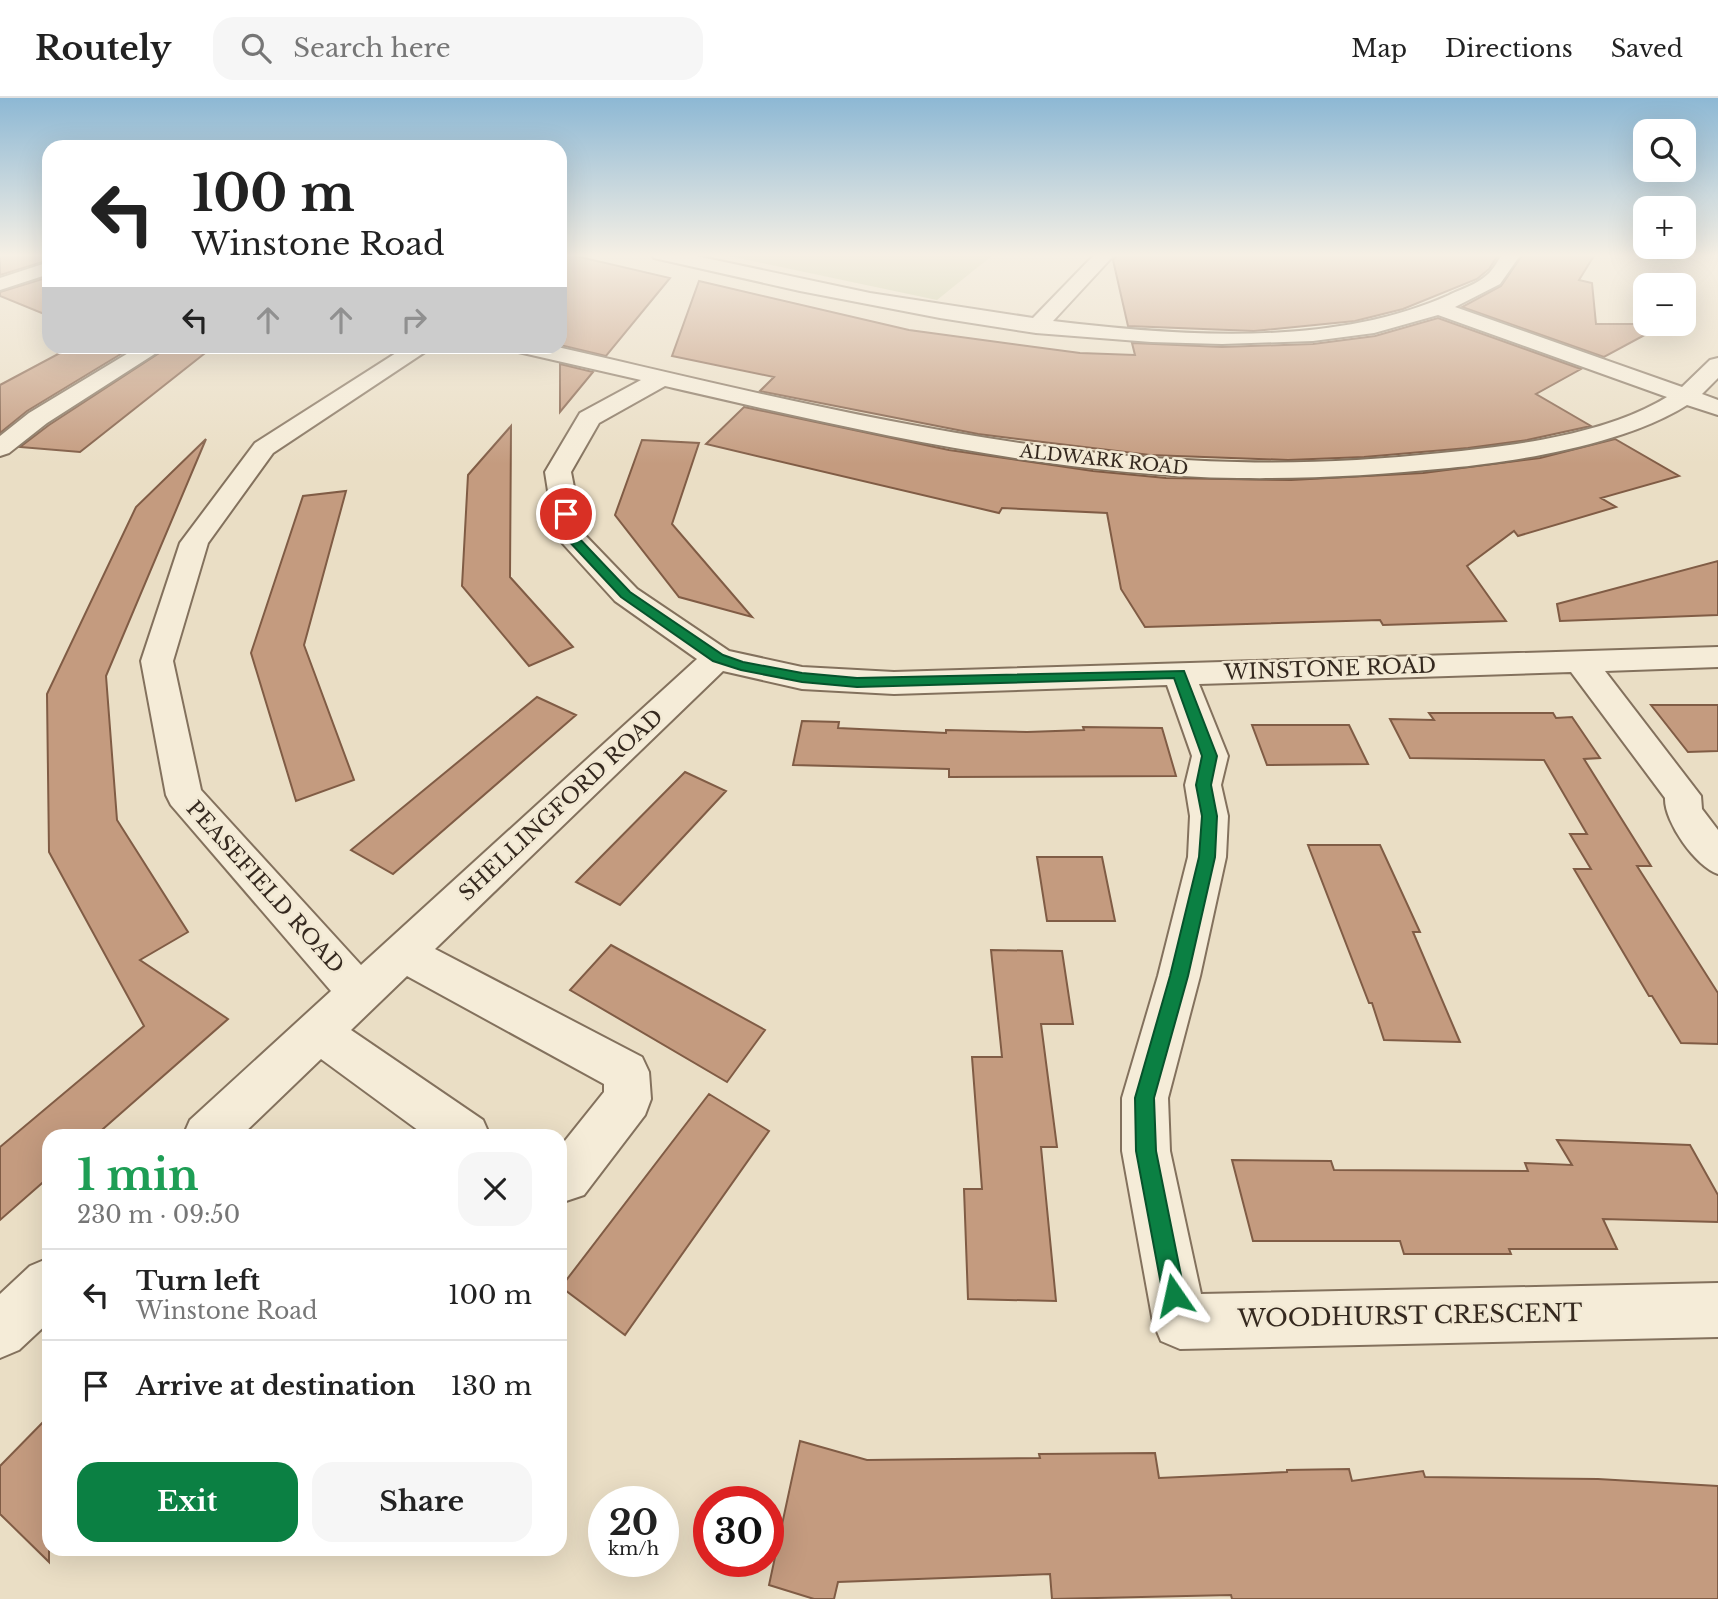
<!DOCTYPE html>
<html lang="en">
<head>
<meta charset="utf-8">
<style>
  :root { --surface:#fff; --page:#f6f6f6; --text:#222; --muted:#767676; --line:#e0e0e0; --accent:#0b8043 }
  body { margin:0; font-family:"Libre Baskerville",serif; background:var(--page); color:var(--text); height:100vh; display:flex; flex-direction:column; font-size:26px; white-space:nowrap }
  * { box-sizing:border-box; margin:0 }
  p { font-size:23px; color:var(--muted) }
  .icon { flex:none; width:38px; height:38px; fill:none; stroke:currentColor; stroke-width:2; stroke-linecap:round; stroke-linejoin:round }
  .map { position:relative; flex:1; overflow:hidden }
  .details { position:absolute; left:42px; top:1031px; width:525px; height:427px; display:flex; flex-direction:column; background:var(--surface); border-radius:21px; box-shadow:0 7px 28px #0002 }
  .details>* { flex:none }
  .banner { position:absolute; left:42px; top:42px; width:525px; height:214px; border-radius:21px; box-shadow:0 7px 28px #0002; background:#fff; color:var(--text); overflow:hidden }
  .buttons { position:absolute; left:1633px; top:21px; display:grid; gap:14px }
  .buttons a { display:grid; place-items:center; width:63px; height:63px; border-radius:14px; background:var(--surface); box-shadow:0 7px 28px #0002; font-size:35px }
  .speed { position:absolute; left:588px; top:1388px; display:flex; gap:14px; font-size:35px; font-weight:700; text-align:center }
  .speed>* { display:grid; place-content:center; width:91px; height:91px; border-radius:50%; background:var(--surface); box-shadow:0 7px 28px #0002; line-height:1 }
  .speed small { font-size:18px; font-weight:400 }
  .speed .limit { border:10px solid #d22; background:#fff; color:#111 }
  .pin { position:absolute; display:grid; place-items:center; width:60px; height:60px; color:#fff; margin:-30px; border:4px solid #fff; border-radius:50%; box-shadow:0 2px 7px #0007 }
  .me { position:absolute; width:77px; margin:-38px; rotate:349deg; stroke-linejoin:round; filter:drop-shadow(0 0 5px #0008) }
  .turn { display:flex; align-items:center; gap:24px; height:147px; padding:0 35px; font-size:32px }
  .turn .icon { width:91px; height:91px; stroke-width:2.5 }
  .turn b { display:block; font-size:49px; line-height:60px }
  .lanes { display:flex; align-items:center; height:66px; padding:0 35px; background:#0003; justify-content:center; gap:35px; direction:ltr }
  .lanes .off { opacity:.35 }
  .round { display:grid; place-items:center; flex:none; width:74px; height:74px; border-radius:21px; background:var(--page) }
  .headline { display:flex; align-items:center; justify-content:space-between; height:119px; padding:0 35px }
  h1 { font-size:42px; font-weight:700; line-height:52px; color:#1e9e55 }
  .cta { display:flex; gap:14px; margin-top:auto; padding:14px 35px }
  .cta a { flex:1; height:80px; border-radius:21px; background:var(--accent); color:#fff; font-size:28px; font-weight:700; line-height:80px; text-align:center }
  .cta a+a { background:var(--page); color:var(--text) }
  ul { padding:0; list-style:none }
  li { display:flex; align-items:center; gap:21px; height:91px; padding:0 35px; border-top:2px solid var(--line) }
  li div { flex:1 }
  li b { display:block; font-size:26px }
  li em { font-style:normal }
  header { display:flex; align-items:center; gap:42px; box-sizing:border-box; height:98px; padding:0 35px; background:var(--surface); border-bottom:2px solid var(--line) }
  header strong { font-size:33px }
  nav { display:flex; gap:38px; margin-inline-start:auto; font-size:24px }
  .search { width:490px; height:63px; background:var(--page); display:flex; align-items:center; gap:18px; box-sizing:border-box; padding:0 24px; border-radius:21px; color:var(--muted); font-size:26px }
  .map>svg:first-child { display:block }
  .green { fill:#c2c79a }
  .building { fill:#c49b7f; stroke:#805c45; stroke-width:2 }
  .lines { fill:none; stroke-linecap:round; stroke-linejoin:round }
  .minor-casing { stroke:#83715d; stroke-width:4 }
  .tertiary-casing { stroke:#83715d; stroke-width:4 }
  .minor { fill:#f5ecd8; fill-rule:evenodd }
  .tertiary { fill:#f5ecd8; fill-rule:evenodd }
  .route { fill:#0b8043; stroke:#07532c; stroke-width:2 }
  .labels { text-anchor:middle; stroke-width:5; stroke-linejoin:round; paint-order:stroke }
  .far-street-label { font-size:18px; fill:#35291f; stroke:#f2e9d4 }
  .street-label { font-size:21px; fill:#35291f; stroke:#f2e9d4 }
  .near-street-label { font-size:24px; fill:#35291f; stroke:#f2e9d4 }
</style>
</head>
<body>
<header>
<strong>Routely</strong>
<div class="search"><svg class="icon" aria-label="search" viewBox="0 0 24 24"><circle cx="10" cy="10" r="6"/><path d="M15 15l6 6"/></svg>Search here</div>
<nav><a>Map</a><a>Directions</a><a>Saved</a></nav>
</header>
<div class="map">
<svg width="1718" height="1501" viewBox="0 0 1718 1501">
  <rect width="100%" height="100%" fill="#eadec5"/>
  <!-- green -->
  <path class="green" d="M719,156H994L937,202Z"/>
  <!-- building -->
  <path class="building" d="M0,156H49V162L0,177Z
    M560,156H567L670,180L606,258L560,247Z
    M1118,156H1499L1489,171L1477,181L1403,211L1355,223L1254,233L1128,228L1113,162Z
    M1523,156H1595L1579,182L1592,185L1596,226H1665L1604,259L1462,209L1501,188Z
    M49,179V218L0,198V194Z
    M699,183L909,232L1080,255L1135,257L1132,245L1222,249L1313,246L1375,238L1438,220L1581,271L1536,296L1591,328L1527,342L1468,350L1364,359L1288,362L1150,357L978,336L760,293L774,279L672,258Z
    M73,248H134L27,313L0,335V287Z
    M170,248H214L80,354L20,349L49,327Z
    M560,266L593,274L560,314Z
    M744,309L949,352L1093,373L1166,380L1291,382L1423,375L1540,360L1615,341L1679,378L1601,400L1616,409L1518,438L1514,433L1467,468L1506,523L1383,527L1380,522L1145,529L1121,491L1107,415L1002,410L999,415L706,346Z
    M511,328L510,479L573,549L529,568L462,488L468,377Z
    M206,341L106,578L117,722L188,834L140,862L228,921L95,1038H49V1079L0,1122V1049L144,928L49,754L47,596L136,409Z
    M642,342L699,345L672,426L752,519L679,499L615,417Z
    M346,393L304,547L354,682L296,703L251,555L303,398Z
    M1718,463V517L1560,523L1557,506Z
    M537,599L576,617L393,776L351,752Z
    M1651,607H1718V653L1688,654Z
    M1429,615H1553L1556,620L1572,619L1600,660L1584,661L1651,768H1637L1718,895V946L1681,945L1652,898H1649L1574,771H1591L1570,736H1587L1544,662L1410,660L1390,621L1434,622Z
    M802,623L839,624L838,630L946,635V632L1027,634L1084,632L1083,629L1162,630L1176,678L949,679V671L793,667Z
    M1252,627H1349L1368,666L1267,667Z
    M685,674L726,693L620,807L576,784Z
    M1308,747H1380L1420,834H1413L1460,944L1384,942L1372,905H1369Z
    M1037,759H1102L1115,823H1047Z
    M611,847L765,932L727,984L570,892Z
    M991,852L1062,853L1073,926H1041L1057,1049H1041L1056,1203L968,1201L964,1091H982L972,959H1002Z
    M709,996L769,1033L625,1237L561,1189Z
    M1557,1042L1690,1047L1718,1097V1124L1603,1121L1617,1151H1509L1511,1156H1404L1400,1143H1253L1232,1062L1331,1063L1334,1072L1528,1073L1525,1065L1572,1067Z
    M49,1318V1464L0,1416V1368Z
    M800,1343L867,1362L1040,1360L1039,1356L1155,1355L1159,1380L1287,1374V1372L1349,1371L1352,1383L1423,1373L1425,1379L1598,1381L1718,1388V1501H1232L1231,1497L1052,1501L1050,1476L838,1484L834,1501H814L769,1487Z"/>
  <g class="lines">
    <defs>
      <path id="minor" d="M652,156H687L870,195L1033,220L1095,156H1115L1053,223C1179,238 1331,250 1449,197C1461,191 1476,187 1487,177C1493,172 1498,163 1502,156H1521L1500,186L1455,209L1682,289L1710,262L1718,260V280L1702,296L1718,302V317L1687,307C1625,346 1521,363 1449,370C1378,377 1309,381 1238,380C1045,377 852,331 665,288L599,325L571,374L583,435L637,491L729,553L802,569L894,574L1718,549V569L1605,573L1701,698L1702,711L1718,732V776C1696,769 1664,724 1665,700L1571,574L1199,586L1228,658L1221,687L1228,718L1226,759L1200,878L1168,1000L1170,1053L1201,1196L1718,1185V1239L1180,1251L1161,1243L1153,1224L1122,1053V1000L1158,878L1188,759L1190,718L1185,687L1192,658L1167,587L894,596L802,591L723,573L435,851L642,959L649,974L651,1001L645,1017L584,1097L560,1105V1049L604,994V986L407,878L351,932L483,1022L490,1038H426L321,961L241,1038H183L190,1022L331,893L171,707L166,697L141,563L180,445L255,345L407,248H434L273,355L208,445L173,563L201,692L361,867L697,561L615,503L555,437L545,374L580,315L641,282L514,253L511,248H553C777,299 1005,359 1237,364C1305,366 1373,362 1441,355C1512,348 1605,337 1667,299L1438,217L1374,235L1313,243L1222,246L1151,244L1036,235L940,220L800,193L654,160Z
        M140,248H167L47,325L9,355L0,358V338L29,315Z
        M49,1160V1224L19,1252L0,1260V1196L30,1168Z"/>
      <path id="tertiary" d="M49,164V176L0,192V180Z"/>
    </defs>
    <!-- minor casing -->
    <use href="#minor" class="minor-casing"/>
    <!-- tertiary casing -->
    <use href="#tertiary" class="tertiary-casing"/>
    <!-- minor -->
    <use href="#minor" class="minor"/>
    <!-- tertiary -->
    <use href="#tertiary" class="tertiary"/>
  </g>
  <!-- sky -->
  <linearGradient id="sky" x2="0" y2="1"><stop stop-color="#8db8d4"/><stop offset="0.43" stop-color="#f6f0e5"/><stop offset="1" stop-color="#f6f0e5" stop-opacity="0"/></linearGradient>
  <rect width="1718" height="366" fill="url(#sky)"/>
  <!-- route -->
  <path class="route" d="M566,412L571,416L575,436L630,494L723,557L743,564L802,575L857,580L1184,573L1217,658L1211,687L1217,718L1215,759L1188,878L1154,1000L1156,1053L1185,1197L1182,1205L1174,1208L1167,1205L1163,1197L1136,1053L1135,1000L1170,878L1199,759L1202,718L1196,687L1202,658L1174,580L857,589L802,584L741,572L713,563L621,499L565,439L560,416Z"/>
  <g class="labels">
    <!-- far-street labels -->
    <g class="far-street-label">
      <text transform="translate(1104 362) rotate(6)" y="6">ALDWARK ROAD</text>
    </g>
    <!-- street labels -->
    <g class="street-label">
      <text transform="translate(1330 571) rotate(-2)" y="7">WINSTONE ROAD</text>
      <text transform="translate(561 707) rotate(-43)" y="7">SHELLINGFORD ROAD</text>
      <text transform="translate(265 789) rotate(48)" y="7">PEASEFIELD ROAD</text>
    </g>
    <!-- near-street labels -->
    <g class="near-street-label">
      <text transform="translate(1410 1218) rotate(-1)" y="8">WOODHURST CRESCENT</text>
    </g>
  </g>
</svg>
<div class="buttons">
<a><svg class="icon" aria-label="search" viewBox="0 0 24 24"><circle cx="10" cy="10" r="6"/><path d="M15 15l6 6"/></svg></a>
<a>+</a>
<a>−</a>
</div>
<div class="speed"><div>20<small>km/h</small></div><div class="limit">30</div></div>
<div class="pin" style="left:566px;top:416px;background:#d93025"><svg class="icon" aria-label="arrive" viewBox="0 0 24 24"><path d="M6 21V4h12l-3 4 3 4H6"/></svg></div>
<svg class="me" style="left:1174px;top:1197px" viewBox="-20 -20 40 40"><path d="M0-17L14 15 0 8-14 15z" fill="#0b8043" stroke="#fff" stroke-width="4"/></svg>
<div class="banner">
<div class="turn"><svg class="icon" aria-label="left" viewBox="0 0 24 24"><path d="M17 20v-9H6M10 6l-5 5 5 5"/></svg><div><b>100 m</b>Winstone Road</div></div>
<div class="lanes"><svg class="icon" aria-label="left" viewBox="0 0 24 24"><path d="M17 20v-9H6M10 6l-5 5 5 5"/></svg><svg class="icon off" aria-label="ahead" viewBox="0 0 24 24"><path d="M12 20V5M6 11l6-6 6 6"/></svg><svg class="icon off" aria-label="ahead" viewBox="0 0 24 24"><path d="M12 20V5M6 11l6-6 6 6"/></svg><svg class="icon off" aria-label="right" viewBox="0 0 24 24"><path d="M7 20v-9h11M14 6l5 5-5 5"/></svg></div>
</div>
<section class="details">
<div class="headline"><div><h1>1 min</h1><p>230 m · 09:50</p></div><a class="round"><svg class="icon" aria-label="close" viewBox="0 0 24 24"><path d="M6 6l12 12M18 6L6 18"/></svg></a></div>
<ul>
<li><svg class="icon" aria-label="left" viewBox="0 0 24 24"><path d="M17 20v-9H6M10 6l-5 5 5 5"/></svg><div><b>Turn left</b><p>Winstone Road</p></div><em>100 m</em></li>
<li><svg class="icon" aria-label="arrive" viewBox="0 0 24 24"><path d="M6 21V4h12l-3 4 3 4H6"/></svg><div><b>Arrive at destination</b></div><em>130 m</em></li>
</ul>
<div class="cta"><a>Exit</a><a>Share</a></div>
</section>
</div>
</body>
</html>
